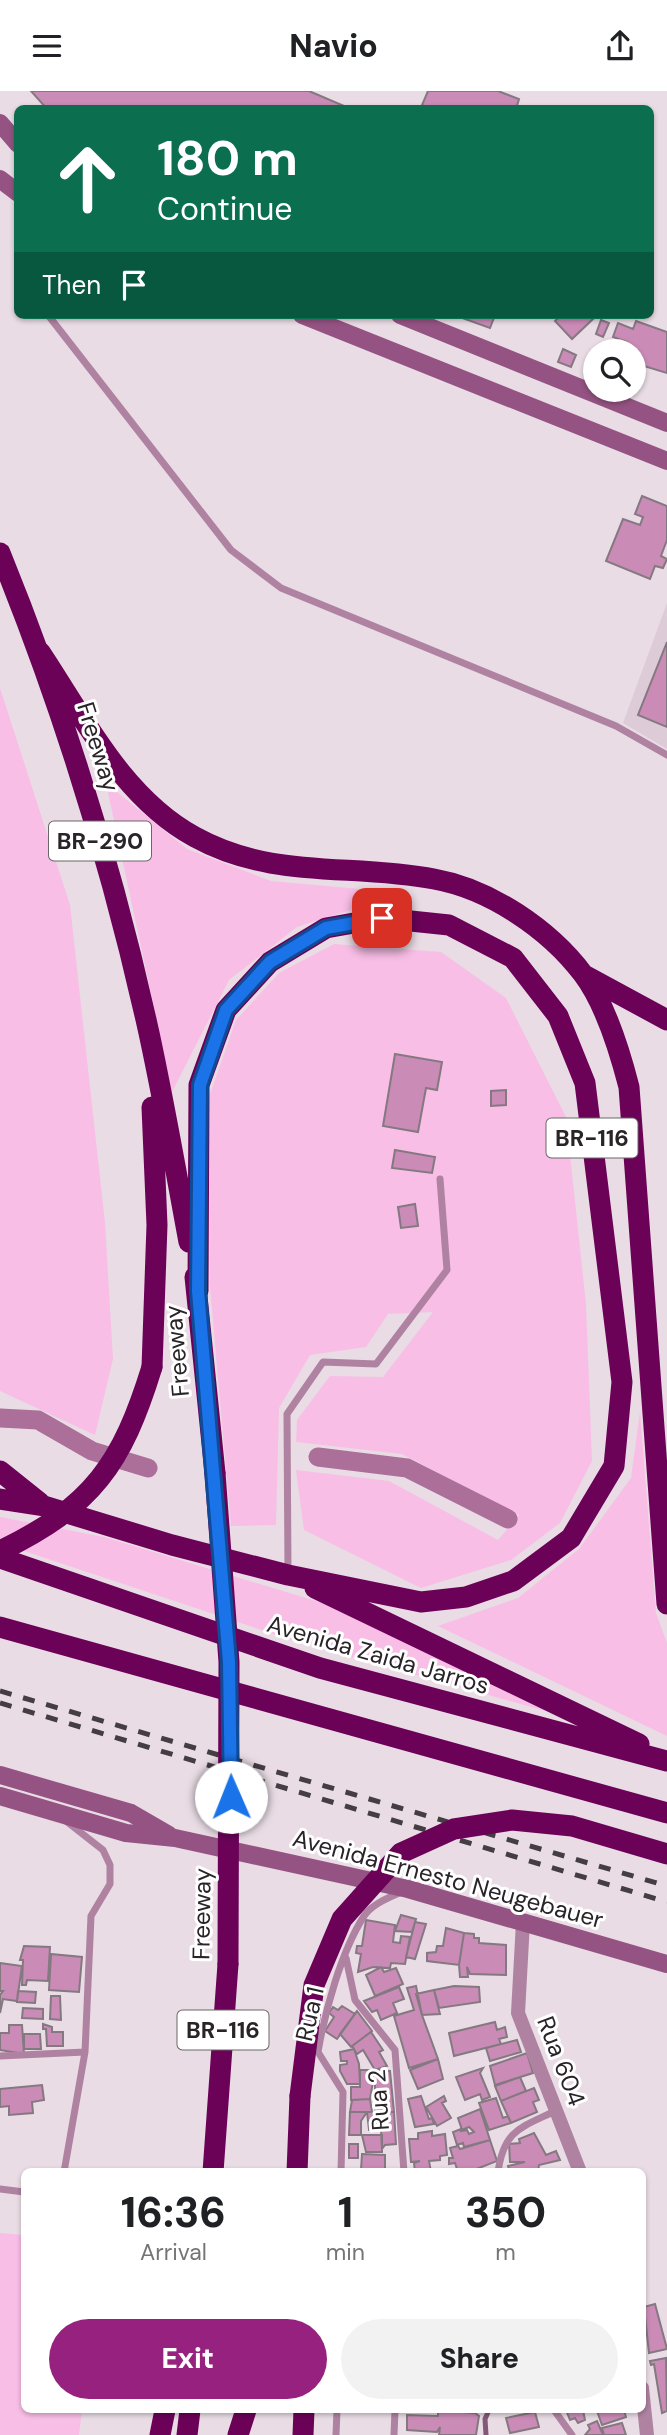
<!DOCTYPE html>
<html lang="en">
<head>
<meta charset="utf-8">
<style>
  :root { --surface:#fff; --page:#f2f2f2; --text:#202124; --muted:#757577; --accent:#96217e }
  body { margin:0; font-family:"DM Sans",sans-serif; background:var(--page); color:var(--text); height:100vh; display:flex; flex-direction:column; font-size:26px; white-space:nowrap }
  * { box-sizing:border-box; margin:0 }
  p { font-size:23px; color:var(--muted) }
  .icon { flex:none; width:38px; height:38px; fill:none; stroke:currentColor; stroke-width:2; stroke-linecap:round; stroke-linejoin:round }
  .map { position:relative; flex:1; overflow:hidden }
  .side { position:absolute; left:21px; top:2077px; width:625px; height:245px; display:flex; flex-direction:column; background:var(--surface); border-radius:10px; box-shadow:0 2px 5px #0004 }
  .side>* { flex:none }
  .banner { position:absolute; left:14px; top:14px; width:640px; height:214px; border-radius:10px; box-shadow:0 2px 5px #0004; background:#0b6e4f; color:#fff; overflow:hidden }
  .fabs { position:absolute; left:583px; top:248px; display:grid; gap:14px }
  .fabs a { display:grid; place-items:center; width:63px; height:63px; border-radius:50%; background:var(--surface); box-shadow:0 2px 5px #0004; font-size:35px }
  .pin { position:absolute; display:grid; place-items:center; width:60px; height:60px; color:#fff; margin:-30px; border-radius:14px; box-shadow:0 4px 10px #0006 }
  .me { position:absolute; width:77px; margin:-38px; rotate:359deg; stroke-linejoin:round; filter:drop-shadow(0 0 5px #0008) }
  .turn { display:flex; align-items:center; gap:24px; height:147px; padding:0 28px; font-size:32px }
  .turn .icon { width:91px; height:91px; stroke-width:2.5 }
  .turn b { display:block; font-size:49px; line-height:60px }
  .then { display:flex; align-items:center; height:66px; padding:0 28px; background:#0003; gap:14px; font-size:26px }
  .eta { display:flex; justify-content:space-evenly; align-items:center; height:119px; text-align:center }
  .eta b { font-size:42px; font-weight:800; line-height:49px }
  .button { display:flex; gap:14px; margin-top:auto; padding:14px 28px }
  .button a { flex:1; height:80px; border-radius:42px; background:var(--accent); color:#fff; font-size:28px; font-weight:800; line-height:80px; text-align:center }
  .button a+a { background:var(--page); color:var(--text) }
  header { display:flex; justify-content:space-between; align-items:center; height:91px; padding:0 28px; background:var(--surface); font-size:32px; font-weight:800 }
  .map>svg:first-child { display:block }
  .built { fill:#decbd8 }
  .green { fill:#f8bee6 }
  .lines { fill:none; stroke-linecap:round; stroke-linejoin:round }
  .stream { stroke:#845878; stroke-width:5 }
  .canal { stroke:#ab6f9a; stroke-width:19 }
  .building { fill:#ca8bb7; stroke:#847980; stroke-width:2 }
  .lane { stroke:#af82a1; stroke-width:7 }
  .street { stroke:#af82a1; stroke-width:14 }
  .secondary { stroke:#945382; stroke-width:18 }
  .highway { stroke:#6b0258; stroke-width:21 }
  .rail { stroke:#443e42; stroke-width:5; stroke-dasharray:12 12; stroke-linecap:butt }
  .highway-bridge { stroke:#6b0258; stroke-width:21 }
  .route-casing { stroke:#114b97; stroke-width:18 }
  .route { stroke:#1a73e8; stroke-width:12 }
  .labels { text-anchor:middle; stroke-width:6; stroke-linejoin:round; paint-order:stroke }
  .shield { fill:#fff; stroke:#686668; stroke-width:2 }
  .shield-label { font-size:23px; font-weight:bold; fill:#282427 }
  .street-label { font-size:24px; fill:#282427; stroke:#fff }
</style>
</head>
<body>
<header><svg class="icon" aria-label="menu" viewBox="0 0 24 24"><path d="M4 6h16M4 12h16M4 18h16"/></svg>Navio<svg class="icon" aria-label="share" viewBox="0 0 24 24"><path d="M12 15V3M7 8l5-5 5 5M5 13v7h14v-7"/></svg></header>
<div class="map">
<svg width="667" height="2344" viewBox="0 0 667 2344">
  <rect width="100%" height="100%" fill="#e9dce5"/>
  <!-- built -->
  <path class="built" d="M667,512V658L623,632Z"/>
  <!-- green -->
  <path class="green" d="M0,597L70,814L105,1132L113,1268L95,1344L0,1300Z
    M106,692L187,758L271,790L404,802L297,836L229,889L172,1001Z
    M334,853L441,861L506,907L566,1026L586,1213L592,1370L560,1432L511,1469L421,1497L304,1439L296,1379L389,1390L498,1449L519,1424L402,1363L296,1351L297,1329L330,1285L383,1286L433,1221L388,1223L366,1256L310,1264L279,1317L276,1434L231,1435L210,1196L209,1006L236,929L279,882Z
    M640,1321L656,1522L667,1552V1645L438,1535L518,1507L579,1458L631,1387Z
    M0,1426L104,1446L329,1514L553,1622L301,1552L0,1452Z
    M0,2142L24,2144V2319H82L79,2344H0Z"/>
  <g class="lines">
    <!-- stream -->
    <path class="stream" d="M486,2344L485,2328L489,2319"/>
    <!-- canal -->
    <path class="canal" d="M0,1327L38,1329L92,1360L148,1377
      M318,1366L407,1377L508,1428"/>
  </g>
  <!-- building -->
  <path class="building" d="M31,0H309L351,18H47Z
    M428,0H498L519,8L516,18H430L422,14Z
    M454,224H495L490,237Z
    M561,224H592L594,227L572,248L555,230Z
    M601,229L609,232L603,246L596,243Z
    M636,230L667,241V282L634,272V261H623L627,251L613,246L618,232L633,238Z
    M563,258L576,264L571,276L558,271Z
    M642,405L667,415V449L661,465L667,468L663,477L655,475L650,488L606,470L623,428L640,434L643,426L635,423Z
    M667,551V636L638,624Z
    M395,963L442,971L437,999L426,997L418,1041L383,1035Z
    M506,999V1014L491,1015V1000Z
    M395,1059L435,1066L432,1082L392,1077Z
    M415,1113L418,1135L401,1137L398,1116Z
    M401,1824L416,1828L412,1841L395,1840Z
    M366,1829L395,1834L393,1851L400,1852L401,1845L410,1846L405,1873L391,1872L390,1877L373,1876L358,1881L361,1863L356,1862L357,1855H362Z
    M415,1831L426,1833L415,1868L406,1866Z
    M446,1837L464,1842L459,1874L427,1870V1862L436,1861L437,1855H443Z
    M464,1842L474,1843V1847H479V1852L506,1854V1884L470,1883L467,1876L468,1886H460L459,1874Z
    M24,1855L50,1856L48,1890L27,1889L26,1894H22L23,1869H20Z
    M51,1863L82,1866L79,1901L49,1899Z
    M0,1872L22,1875L17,1910L3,1908L0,1922V1904L3,1900H0Z
    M381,1876L384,1881L396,1877L403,1893L375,1905L366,1884Z
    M416,1895L422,1924L438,1968L409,1977L394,1925L414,1919L407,1897Z
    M454,1895L479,1896L480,1911L439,1917L434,1899Z
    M399,1896L404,1908L393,1912L397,1922L381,1929L377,1919L372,1921L364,1910Z
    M434,1899L440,1923L422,1924L416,1903Z
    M18,1900L36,1901L35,1912L17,1911Z
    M51,1905H60L61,1929L50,1928Z
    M342,1915L355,1923L337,1948L325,1940L334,1926L329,1922L333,1916L338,1919Z
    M23,1917L43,1918V1928L22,1927Z
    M357,1920L372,1940L351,1956L340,1943Z
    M495,1931L497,1939L505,1936L507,1946L499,1948L501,1953L454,1965L449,1942Z
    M43,1933L52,1936V1941H63V1955H47L46,1938H43Z
    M9,1934H22L24,1963L0,1959V1942H9Z
    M371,1941L383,1959L379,1961L387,1975L375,1979L363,1959L357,1963L352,1955Z
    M24,1943H40L41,1958H24Z
    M517,1949L521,1961L490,1970L486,1957Z
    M354,1958L359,1973L360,1993H347L340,1980V1974L347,1973V1970H341L340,1961Z
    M527,1962L533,1982L495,1994L490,1975Z
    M438,1968L443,1988L418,1998L410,1979Z
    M483,1977L480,1982L490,2006L482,2009L480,2003L465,2009L456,1986Z
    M360,1979H375L370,2008L351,2009V1996H360Z
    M375,1979L390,1980L394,2021H375Z
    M520,1986L526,2000L501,2010L495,1995Z
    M42,1994L44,2009L32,2011L33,2022L9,2024V2015L0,2016V1998Z
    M534,1997L539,2009L533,2011L537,2021L511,2032L501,2010Z
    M421,2005L429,2028L432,2027L434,2033L415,2036L408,2008Z
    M444,2005L446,2010L442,2012L451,2027L437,2035L426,2016Z
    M496,2007L503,2027L508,2025L511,2032L489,2039L479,2012Z
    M370,2008L372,2021H350L352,2009Z
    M480,2018L490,2049L464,2056L463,2052L457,2054L453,2041L461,2038V2040L467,2039L469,2043L474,2041L469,2036L462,2039L458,2027Z
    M350,2021H367L361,2030V2044H349Z
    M367,2021H394L396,2053L385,2054L382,2058L381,2038L369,2039Z
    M432,2040V2045L445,2043L447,2064L440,2065V2069L429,2070L431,2081H415L414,2072L420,2070L411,2071L409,2048H418V2042Z
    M534,2042L546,2064L556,2060L560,2069L539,2074L538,2081H510L508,2075L525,2071H510L509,2053L520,2052L519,2048Z
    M362,2044H382V2061H366Z
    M490,2049L497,2070L469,2081H458L455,2072L449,2073V2067H453L450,2057L458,2055L460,2058Z
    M349,2053H358V2067H349Z
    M362,2063L385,2064V2079H361Z
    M655,2213L667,2258L649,2262L644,2216Z
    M666,2267L667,2320L662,2322L654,2273L651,2274L650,2270Z
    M438,2319L475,2322L479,2325L476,2344H439L440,2336L437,2341L407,2339V2324L438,2325Z
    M566,2319H583L585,2329L578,2332L575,2327L570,2329Z
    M624,2319L626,2326L602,2334L597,2320Z
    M535,2321L539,2336L510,2342L506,2327Z
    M597,2330L603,2344H585L590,2338L588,2334Z
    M622,2332L626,2344H604L602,2337Z"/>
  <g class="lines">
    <!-- lane -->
    <path class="lane" d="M48,224L231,459L281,497L616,635L667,664
      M288,1481L287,1323L323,1271L376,1273L447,1179L440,1088
      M346,1867L355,1909L395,1959L404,2081
      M0,1965L85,1961
      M64,2081L85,1961L91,1825L110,1793V1774L103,1759L66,1730
      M341,2081L343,2001L318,1961C325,1920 341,1861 364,1825C372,1813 388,1807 401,1801
      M498,2081C504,2039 520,2037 555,2020
      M0,2098L24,2101
      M554,2319L572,2344
      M336,2344L337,2319
      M394,2344L395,2319"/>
    <!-- street -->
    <path class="street" d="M523,1831L518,1922L580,2081
      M642,2297L647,2344"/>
    <!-- secondary -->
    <path class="secondary" d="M0,32L18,53
      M0,88L18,102
      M302,224L667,370
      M400,224L667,332
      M0,1684L131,1722L169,1744
      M0,1705L126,1742L175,1747L408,1798L667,1873"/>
    <!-- highway -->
    <path class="highway" d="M0,462C63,617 113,779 149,942C164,1011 176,1081 189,1151
      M40,561C84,627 123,707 195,746C273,789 351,772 434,788C490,798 549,838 583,883C605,912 620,961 629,996L667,1513
      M584,884L667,929
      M195,1186L215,1382
      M152,1276L157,1134L152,1016
      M0,1380L40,1412
      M0,1408L44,1415L172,1454L288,1484L421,1511L466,1506L513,1490L571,1447L614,1375L622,1291L585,992L558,925L513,867L449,834L382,827L326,837L270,871L226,919L199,994L198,1200
      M0,1467L320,1577L667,1670
      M315,1497L639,1653
      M0,1536L667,1722
      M213,2081L228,1873
      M297,2081L300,2005
      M160,2344L165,2319
      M187,2344L190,2319
      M238,2344L246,2319
      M303,2344L304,2319"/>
    <!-- rail -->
    <path class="rail" d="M0,1600L667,1795
      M0,1612L667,1811"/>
    <!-- highway-bridge -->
    <path class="highway-bridge" d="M215,1382L229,1571L228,1873
      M0,1460C93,1415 122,1373 152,1276
      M300,2005L314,1894L342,1828L401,1762L454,1738L512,1729L572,1735L667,1763"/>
  </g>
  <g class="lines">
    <defs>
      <path id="route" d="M231,1706L229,1571L198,1200L200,994L226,919L270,871L326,837L382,827"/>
    </defs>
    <!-- route casing -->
    <use href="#route" class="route-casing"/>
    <!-- route -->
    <use href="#route" class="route"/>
  </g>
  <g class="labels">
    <!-- shield labels -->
    <g class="shield">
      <rect x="49" y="730.5" width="102" height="39" rx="5"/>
      <rect x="546.5" y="1027.5" width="91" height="39" rx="5"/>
      <rect x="177.5" y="1919.5" width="91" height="39" rx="5"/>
    </g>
    <g class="shield-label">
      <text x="100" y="758">BR-290</text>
      <text x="592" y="1055">BR-116</text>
      <text x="223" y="1947">BR-116</text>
    </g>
    <!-- street labels -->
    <g class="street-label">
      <text transform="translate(98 656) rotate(73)" y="8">Freeway</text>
      <text transform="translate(177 1260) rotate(-95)" y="8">Freeway</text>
      <text transform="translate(378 1564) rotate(16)" y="8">Avenida Zaida Jarros</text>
      <text transform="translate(448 1788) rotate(15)" y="8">Avenida Ernesto Neugebauer</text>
      <text transform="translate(202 1823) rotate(-89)" y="8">Freeway</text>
      <text transform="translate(310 1923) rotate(-77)" y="8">Rua 1</text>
      <text transform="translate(561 1970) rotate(69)" y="8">Rua 604</text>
      <text transform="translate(379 2009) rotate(-94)" y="8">Rua 2</text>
    </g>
  </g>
</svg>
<div class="fabs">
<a><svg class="icon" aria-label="search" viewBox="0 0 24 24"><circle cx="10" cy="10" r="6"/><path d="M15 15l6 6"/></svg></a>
</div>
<div class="pin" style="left:382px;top:827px;background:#d93025"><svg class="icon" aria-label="arrive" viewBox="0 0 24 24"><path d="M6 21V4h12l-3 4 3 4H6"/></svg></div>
<svg class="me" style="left:231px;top:1706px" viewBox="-20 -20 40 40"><circle r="19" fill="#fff"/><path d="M0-13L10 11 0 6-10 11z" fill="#1a73e8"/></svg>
<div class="banner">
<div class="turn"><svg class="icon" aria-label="ahead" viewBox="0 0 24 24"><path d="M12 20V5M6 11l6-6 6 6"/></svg><div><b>180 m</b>Continue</div></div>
<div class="then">Then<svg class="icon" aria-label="arrive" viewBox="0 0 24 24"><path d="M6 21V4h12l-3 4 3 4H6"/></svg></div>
</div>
<section class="side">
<div class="eta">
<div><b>16:36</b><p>Arrival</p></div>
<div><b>1</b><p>min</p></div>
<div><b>350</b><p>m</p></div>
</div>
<div class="button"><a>Exit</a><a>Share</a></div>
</section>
</div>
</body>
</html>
